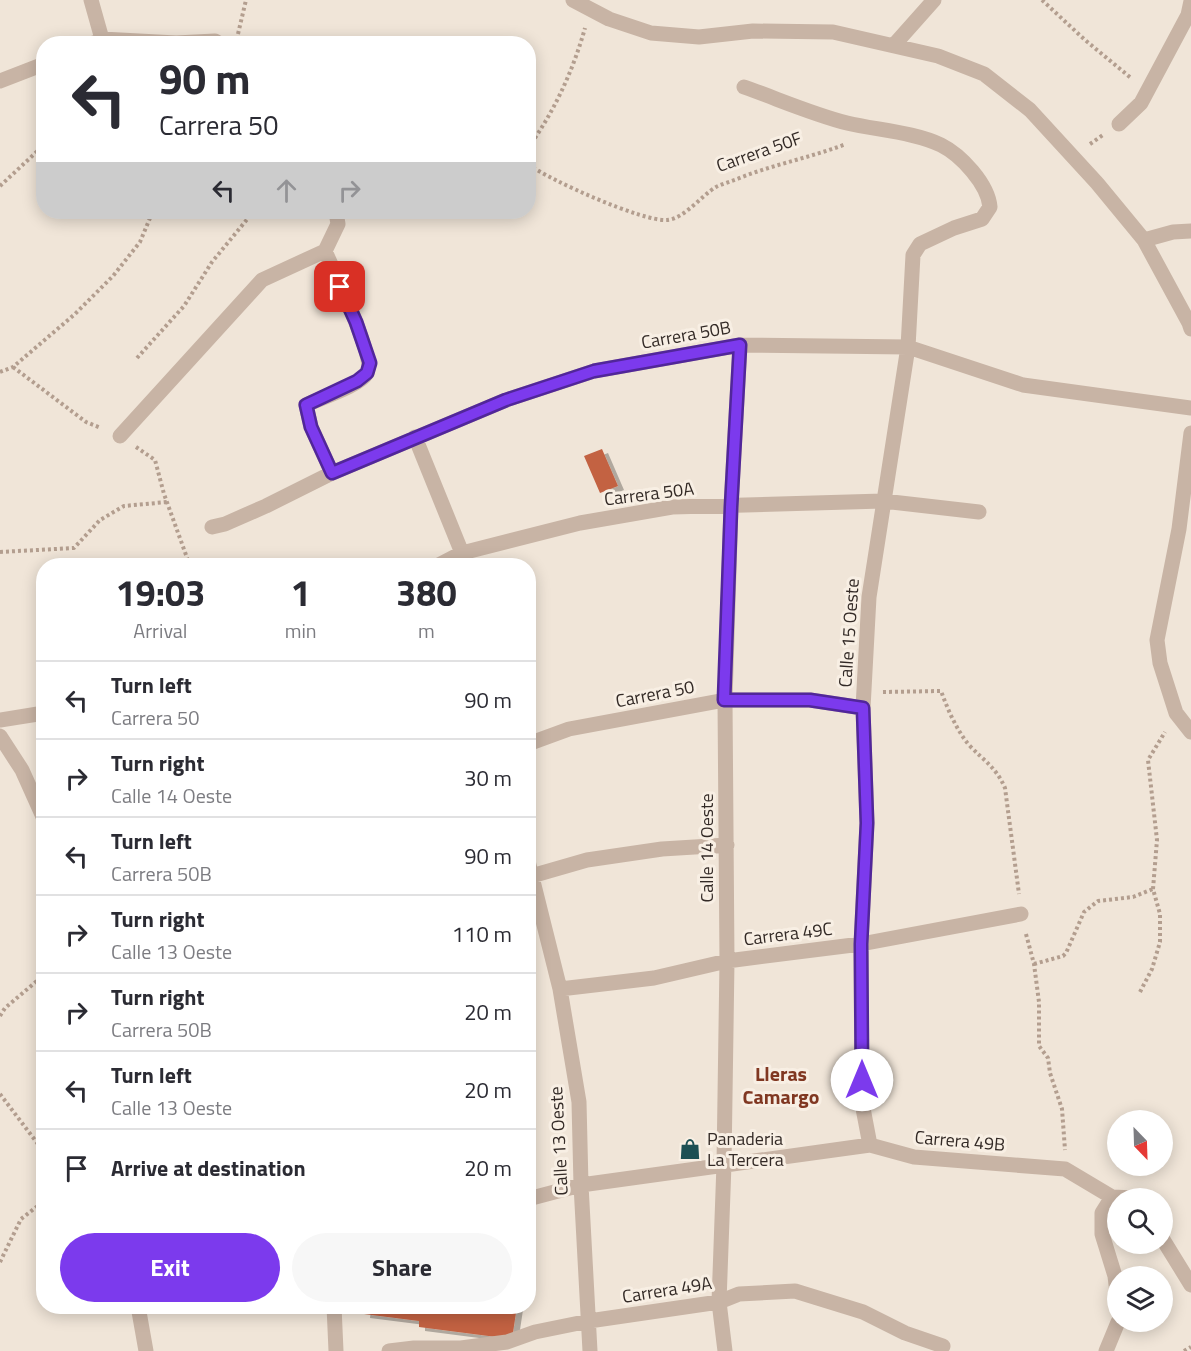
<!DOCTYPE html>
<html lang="en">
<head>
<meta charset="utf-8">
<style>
  :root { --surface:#fff; --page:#f7f7f7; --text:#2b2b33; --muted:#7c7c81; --line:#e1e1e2; --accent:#7c3aed }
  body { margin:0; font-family:"Titillium Web",sans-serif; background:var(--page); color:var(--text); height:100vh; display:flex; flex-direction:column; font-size:22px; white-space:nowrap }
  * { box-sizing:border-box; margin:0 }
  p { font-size:20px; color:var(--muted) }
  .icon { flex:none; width:33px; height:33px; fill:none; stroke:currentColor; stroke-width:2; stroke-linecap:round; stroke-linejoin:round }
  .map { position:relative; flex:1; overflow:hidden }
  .side { position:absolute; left:36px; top:558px; width:500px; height:756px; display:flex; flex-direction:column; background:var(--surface); border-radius:24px; box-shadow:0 3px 15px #0003 }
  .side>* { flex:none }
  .top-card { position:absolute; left:36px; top:36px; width:500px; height:183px; border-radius:24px; box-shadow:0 3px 15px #0003; background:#fff; color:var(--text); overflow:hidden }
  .needle { width:39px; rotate:157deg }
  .buttons { position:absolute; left:1107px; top:1110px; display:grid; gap:12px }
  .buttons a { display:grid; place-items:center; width:66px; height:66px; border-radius:50%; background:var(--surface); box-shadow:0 3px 15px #0003; font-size:30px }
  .pin { position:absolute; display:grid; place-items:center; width:51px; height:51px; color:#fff; margin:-26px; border-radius:12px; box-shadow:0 3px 9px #0006 }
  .me { position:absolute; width:66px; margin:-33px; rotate:0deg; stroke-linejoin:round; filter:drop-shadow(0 0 4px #0008) }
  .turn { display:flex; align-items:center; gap:21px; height:126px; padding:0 24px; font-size:27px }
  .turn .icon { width:78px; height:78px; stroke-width:2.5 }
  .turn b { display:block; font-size:42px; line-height:51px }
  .lanes { display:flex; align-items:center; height:57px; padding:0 24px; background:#0003; justify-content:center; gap:30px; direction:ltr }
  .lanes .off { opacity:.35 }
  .eta { display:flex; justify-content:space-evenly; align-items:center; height:102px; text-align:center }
  .eta b { font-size:36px; font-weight:700; line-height:42px }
  .primary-button { display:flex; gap:12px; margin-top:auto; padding:12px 24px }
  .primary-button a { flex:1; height:69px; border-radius:36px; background:var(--accent); color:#fff; font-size:24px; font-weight:700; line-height:69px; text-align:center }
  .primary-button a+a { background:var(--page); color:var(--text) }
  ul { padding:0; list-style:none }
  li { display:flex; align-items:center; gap:18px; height:78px; padding:0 24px; border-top:2px solid var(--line) }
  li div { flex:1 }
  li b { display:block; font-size:22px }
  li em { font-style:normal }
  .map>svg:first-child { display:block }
  .building { fill:#c36243; filter:url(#shadow) }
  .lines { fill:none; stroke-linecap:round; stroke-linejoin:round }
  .path { stroke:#b39e8f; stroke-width:4; stroke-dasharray:3 3; stroke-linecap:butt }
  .street { stroke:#c8b4a5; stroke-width:15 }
  .route-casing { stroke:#51269a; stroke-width:15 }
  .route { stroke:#7c3aed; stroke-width:10 }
  .labels { text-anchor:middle; stroke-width:6; stroke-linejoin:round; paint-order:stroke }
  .street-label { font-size:18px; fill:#332a26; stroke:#f8efe4 }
  .poi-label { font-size:18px; fill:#332a26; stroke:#f8efe4; text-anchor:start }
  .neighbourhood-label { font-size:20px; font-weight:bold; fill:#803721; stroke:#f8efe4 }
</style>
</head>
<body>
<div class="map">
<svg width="1191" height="1351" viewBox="0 0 1191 1351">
  <defs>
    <filter id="shadow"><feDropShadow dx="6" dy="4" stdDeviation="0" flood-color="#0004"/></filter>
  </defs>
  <rect width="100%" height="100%" fill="#f0e5d8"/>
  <!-- building -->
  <path class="building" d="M602,449L618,486L600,493L584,456Z
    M365,1306H517L512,1339L419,1327V1321L364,1314Z"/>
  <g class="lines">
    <!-- path -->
    <path class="path" d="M1042,0L1085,40L1131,78
      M238,34L246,0
      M1090,144L1103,135
      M528,148C554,112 573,71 585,28
      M528,164C549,180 643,222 667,220C684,219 702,195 716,187C724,183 733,181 742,177C776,164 812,157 846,144
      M0,186L44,145
      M137,358L184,306L212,262L249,217L255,212
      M13,367L86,422L101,428
      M0,372L13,367L75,314L113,276L140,242L150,218L160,212
      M136,447L155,460L164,494L190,566
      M0,552L74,548L100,520L124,506L167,502
      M883,692L941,691C948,710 956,729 969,745C984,761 996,767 1005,788L1019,894
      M1026,934L1034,964L1039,1002V1046L1048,1058L1050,1073L1062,1109L1065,1150
      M1034,964L1063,956L1066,953L1084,912L1098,901L1133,897L1153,889
      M1140,992L1152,969L1160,942V914L1153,889L1157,840L1148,760L1165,732
      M0,1016L5,1008L44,975
      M0,1094L44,1152
      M0,1262L21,1219L44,1201
      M1184,1351L1191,1347"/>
    <!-- street -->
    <path class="street" d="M91,0L102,39
      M573,0L609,19L651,33L699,37L753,31L833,32L938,56L984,74L1030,110L1097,183L1144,240L1189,323L1191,329
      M92,44L102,39L176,43L215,41L220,44
      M894,45L934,0
      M0,81L44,64
      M744,87C778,99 812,114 847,123C876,130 914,132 941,145C961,155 988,184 990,207L982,219L954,228L920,244L913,255L908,347L869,597L863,708L867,823L861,944L862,1103L870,1145
      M1119,124L1141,103L1188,15L1191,1
      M1144,240L1173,232L1191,231
      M1191,433L1179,529L1157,640L1160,663L1176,713L1191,732
      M120,436L262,280L325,251
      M415,437L462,553L464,566
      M332,473L311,427L306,405C320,398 360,386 367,373C376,358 333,270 325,251L338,224L336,212
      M212,527L225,524L266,506L332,473L506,400L594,371L740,345L908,347L1023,385L1191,408
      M437,566L462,553L580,523L672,507L883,501L979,512
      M0,720L44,713
      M0,736L22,770L44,819
      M528,744L569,729L725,700H810L863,708
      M528,861L560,989L579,1102L581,1185L590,1351
      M528,877L587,860L662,849L727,845
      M560,989L654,978L727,961L861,944L1021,914
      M1112,1197L1102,1213V1234L1115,1276L1118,1301
      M528,1199L581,1185L870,1145L914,1157L1065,1169L1112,1197L1135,1198
      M1162,1238L1191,1285
      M138,1306L146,1351
      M334,1306L336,1351
      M389,1351L414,1348H461L507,1342L535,1332L589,1321L719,1302L739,1294L795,1291L863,1312L905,1333L943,1346
      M725,1351L719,1302L724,1164L727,961L725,700L731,506L740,345
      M1106,1351L1118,1322"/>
  </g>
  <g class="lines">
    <defs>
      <path id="route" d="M340,287L356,322L370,363L367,373L357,381L306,405L311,427L332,473L506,400L594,371L740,345L731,507L724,700H810L863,708L867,823L861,944L862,1080"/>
    </defs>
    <!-- route casing -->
    <use href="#route" class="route-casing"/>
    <!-- route -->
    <use href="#route" class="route"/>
  </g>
  <!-- icons -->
  <defs>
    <symbol id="shop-bare" viewBox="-9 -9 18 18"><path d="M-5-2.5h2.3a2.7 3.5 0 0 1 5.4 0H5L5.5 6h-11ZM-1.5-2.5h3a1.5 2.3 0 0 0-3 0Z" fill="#1d5054" stroke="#f8efe4" stroke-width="2.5" paint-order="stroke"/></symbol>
  </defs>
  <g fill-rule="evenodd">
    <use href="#shop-bare" x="675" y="1134" width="30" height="30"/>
  </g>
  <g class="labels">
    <!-- street labels -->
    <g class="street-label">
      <text transform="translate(759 152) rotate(-19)" y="6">Carrera 50F</text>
      <text transform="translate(686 335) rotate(-10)" y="6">Carrera 50B</text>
      <text transform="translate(649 494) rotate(-7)" y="6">Carrera 50A</text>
      <text transform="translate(849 633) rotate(-86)" y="6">Calle 15 Oeste</text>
      <text transform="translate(655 694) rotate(-11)" y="6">Carrera 50</text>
      <text transform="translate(707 848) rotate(-90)" y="6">Calle 14 Oeste</text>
      <text transform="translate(788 934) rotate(-7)" y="6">Carrera 49C</text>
      <text transform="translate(559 1141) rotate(-93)" y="6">Calle 13 Oeste</text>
      <text transform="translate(960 1141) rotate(5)" y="6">Carrera 49B</text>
      <text transform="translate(667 1290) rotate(-9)" y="6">Carrera 49A</text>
    </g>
    <!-- poi labels -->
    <g class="poi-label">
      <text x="707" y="1145">Panaderia<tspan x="707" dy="21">La Tercera</tspan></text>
    </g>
    <!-- neighbourhood labels -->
    <g class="neighbourhood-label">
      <text x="781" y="1081">Lleras<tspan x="781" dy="23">Camargo</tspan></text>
    </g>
  </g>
</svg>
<div class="buttons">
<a><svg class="needle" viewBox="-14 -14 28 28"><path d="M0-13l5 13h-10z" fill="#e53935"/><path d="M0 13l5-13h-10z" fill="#7c7c81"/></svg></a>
<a><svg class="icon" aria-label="search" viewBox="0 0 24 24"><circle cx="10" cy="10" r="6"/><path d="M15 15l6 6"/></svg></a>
<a><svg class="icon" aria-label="layers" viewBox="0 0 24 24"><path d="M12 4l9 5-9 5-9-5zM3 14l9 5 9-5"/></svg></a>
</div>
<div class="pin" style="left:340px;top:287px;background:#d93025"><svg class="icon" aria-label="arrive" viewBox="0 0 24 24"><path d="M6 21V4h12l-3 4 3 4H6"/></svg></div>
<svg class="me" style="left:862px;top:1080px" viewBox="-20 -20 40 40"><circle r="19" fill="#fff"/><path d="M0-13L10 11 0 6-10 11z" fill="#7c3aed"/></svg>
<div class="top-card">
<div class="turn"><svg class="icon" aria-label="left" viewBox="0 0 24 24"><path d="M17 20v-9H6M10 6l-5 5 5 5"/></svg><div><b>90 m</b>Carrera 50</div></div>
<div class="lanes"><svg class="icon" aria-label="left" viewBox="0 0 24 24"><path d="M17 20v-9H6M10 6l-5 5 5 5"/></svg><svg class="icon off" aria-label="ahead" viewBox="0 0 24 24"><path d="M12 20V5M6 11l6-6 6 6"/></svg><svg class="icon off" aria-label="right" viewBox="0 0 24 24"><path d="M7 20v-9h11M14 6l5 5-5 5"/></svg></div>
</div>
<section class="side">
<div class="eta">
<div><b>19:03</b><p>Arrival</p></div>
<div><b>1</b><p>min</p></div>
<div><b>380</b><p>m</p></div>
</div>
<ul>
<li><svg class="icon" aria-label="left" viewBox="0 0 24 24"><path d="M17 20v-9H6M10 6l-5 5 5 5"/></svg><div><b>Turn left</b><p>Carrera 50</p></div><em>90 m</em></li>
<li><svg class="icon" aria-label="right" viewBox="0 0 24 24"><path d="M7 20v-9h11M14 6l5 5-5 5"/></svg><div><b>Turn right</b><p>Calle 14 Oeste</p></div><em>30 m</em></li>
<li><svg class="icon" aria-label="left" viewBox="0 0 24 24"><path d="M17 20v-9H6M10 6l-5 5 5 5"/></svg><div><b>Turn left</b><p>Carrera 50B</p></div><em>90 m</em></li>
<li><svg class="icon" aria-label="right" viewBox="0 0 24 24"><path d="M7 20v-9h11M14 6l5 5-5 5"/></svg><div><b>Turn right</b><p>Calle 13 Oeste</p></div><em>110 m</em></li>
<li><svg class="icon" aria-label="right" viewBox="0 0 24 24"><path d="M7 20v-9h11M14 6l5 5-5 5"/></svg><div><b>Turn right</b><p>Carrera 50B</p></div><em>20 m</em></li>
<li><svg class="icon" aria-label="left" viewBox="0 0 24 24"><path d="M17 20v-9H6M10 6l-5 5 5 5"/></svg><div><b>Turn left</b><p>Calle 13 Oeste</p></div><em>20 m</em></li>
<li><svg class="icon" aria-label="arrive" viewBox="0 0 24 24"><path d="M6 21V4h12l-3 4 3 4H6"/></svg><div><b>Arrive at destination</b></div><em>20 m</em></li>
</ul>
<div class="primary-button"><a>Exit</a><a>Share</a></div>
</section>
</div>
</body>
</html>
